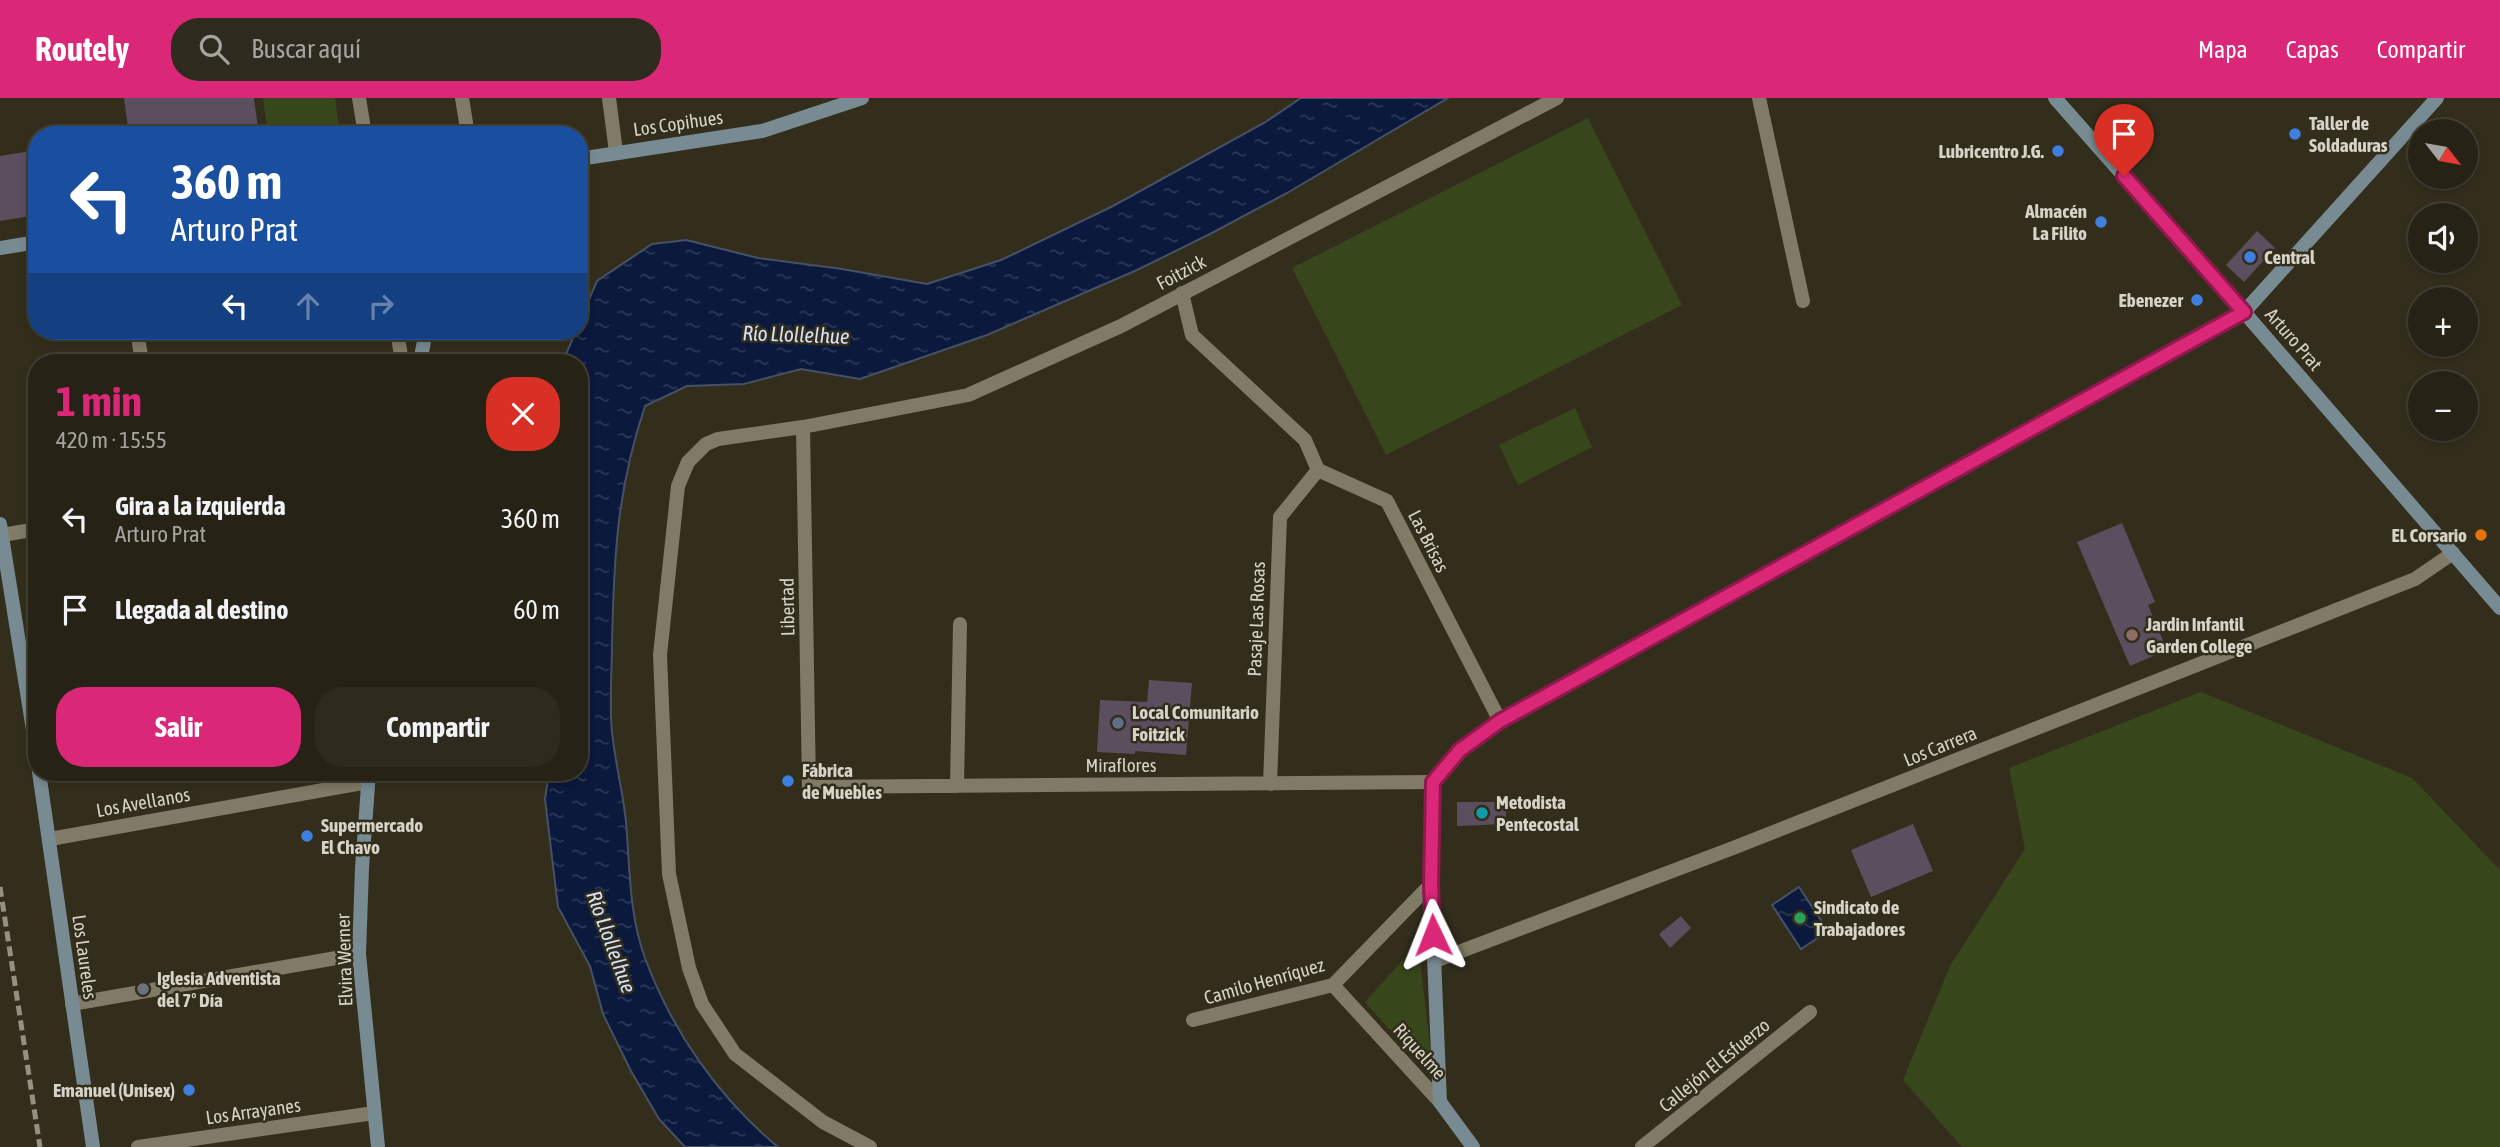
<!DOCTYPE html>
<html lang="es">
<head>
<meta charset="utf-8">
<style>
  :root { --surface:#262215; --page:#2e2a1e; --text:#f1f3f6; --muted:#a4a4a0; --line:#423f34; --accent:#db2777 }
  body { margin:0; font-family:"Asap Condensed",sans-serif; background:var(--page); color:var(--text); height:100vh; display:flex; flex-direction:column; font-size:26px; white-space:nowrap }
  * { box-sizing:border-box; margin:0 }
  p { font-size:23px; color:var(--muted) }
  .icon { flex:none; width:38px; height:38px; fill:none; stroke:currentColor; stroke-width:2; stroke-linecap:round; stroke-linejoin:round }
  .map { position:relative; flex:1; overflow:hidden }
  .sheet { position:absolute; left:28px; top:256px; width:560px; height:427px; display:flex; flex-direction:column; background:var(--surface); border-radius:28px; box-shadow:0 4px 10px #0003,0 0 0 2px var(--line) }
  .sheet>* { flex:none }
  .guide { position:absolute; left:28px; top:28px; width:560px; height:214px; border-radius:28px; box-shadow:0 4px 10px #0003,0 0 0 2px var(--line); background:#1a4fa0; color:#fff; overflow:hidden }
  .needle { width:46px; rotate:121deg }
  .controls { position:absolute; left:2408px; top:21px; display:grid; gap:14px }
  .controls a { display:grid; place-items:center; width:70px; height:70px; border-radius:50%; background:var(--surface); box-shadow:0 4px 10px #0003,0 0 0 2px var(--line); font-size:35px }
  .pin { position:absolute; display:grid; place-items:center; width:60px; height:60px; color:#fff; margin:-72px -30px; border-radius:50% 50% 50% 0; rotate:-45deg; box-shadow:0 0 7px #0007 }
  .pin .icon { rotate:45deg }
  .me { position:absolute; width:77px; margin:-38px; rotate:358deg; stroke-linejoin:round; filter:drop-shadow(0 0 5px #0008) }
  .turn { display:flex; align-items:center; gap:24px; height:147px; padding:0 28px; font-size:32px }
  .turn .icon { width:91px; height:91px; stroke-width:2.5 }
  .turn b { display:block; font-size:49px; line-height:60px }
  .lanes { display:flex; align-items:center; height:66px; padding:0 28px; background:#0003; justify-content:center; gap:35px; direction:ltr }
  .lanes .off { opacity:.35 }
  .round { display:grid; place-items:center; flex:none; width:74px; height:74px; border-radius:28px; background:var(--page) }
  .headline { display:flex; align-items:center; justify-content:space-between; height:119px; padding:0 28px }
  h1 { font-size:42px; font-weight:700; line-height:52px; color:var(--accent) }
  .action { display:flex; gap:14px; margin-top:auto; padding:14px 28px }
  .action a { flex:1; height:80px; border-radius:28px; background:var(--accent); color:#fff; font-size:28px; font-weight:700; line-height:80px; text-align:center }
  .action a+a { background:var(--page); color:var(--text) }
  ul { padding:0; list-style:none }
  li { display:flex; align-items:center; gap:21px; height:91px; padding:0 28px }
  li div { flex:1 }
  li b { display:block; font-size:26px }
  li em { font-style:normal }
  header { display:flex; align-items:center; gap:42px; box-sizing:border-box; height:98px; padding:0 35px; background:var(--accent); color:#fff }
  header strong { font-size:33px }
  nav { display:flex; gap:38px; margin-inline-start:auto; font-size:24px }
  .search { width:490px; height:63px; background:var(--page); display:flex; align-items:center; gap:18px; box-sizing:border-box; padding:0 24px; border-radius:28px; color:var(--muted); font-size:26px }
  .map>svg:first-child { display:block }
  .green { fill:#38471b }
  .park { fill:url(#park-tufts) }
  .water { fill:url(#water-ripples); stroke:#475166; stroke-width:2 }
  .building { fill:#5b4e5e }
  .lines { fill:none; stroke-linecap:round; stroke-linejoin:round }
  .street { stroke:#807b66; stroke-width:14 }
  .secondary { stroke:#788b93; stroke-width:14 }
  .rail { stroke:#949082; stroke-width:5; stroke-dasharray:10 5; stroke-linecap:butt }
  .route-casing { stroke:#8e194d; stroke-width:18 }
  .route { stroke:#db2777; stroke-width:12 }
  .shop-dot { fill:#3f7fe0; stroke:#332e1c; stroke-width:2.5 }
  .food-dot { fill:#e8710a; stroke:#332e1c; stroke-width:2.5 }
  .education-dot { fill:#8d6e63; stroke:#332e1c; stroke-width:2.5 }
  .service-dot { fill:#5c6f8a; stroke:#332e1c; stroke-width:2.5 }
  .culture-dot { fill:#0f9aa8; stroke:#332e1c; stroke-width:2.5 }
  .leisure-dot { fill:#2e9e5b; stroke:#332e1c; stroke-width:2.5 }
  .worship-dot { fill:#6b7280; stroke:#332e1c; stroke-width:2.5 }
  .labels { text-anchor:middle; stroke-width:5; stroke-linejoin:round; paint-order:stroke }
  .street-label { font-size:19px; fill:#d6d3c8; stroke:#332e1c }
  .poi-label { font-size:19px; font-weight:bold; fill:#d6d3c8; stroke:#332e1c; text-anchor:start }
  .water-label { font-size:21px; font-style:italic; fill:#d5e3ff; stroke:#332e1c }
</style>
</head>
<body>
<header>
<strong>Routely</strong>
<div class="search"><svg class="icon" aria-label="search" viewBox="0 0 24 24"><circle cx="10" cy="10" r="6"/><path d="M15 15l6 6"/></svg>Buscar aquí</div>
<nav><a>Mapa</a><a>Capas</a><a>Compartir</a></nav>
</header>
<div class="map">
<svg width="2500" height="1049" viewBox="0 0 2500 1049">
  <defs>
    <pattern id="park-tufts" width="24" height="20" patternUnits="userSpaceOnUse" patternTransform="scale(1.75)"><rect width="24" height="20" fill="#38471b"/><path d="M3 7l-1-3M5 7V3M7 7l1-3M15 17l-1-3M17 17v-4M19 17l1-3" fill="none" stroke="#54613b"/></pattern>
    <pattern id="water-ripples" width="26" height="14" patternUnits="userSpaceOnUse" patternTransform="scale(1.75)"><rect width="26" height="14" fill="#0a193c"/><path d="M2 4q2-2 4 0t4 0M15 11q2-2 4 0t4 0" fill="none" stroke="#2d3a57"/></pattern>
  </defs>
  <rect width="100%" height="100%" fill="#332e1c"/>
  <!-- green -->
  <path class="green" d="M263,0H335L340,37H268Z
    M1588,20L1682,207L1386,357L1292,170Z
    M1575,310L1592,349L1518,387L1499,347Z
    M2201,594L2412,680L2500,772V1049H1962L1903,982L1950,868L2025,751L2009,670Z
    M1418,845L1432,965L1425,971L1365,904Z"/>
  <!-- park -->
  <path class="park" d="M321,674H363L361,692L324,697Z"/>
  <!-- water -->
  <path class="water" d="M1301,0H1448L1287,95L1210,136L1137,172L987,237L860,281L801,271L744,286L687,288L645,308C617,392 614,457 612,544C612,574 609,605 612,634C615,664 623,694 626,724C630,770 629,817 645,860C672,933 718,999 778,1049H685L659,1021L631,973L603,916L590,868L558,809L545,701L549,674H579V264H566L567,254L576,233H579V225L597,183L652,146L686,142L758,160L842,171L927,186L1001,162L1113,108L1264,25Z
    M1799,789L1828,833L1801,851L1772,807Z"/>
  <!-- building -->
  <path class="building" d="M124,0H254L259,37H129Z
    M37,52V117L0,123V58Z
    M2257,133L2275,150L2244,184L2226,167Z
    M2122,425L2155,504L2148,507L2167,552L2130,568L2077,444Z
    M1149,582L1192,585L1186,657L1135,653V656L1097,654L1100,602L1147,604Z
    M1457,704H1506V726L1457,728Z
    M1913,726L1933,773L1871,799L1851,752Z
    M1681,818L1691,830L1670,850L1659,836Z"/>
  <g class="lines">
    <!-- street -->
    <path class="street" d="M359,0L365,37
      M462,0L468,37
      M609,0L616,54
      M1759,0L1803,203
      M1182,195L1192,237L1305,342L1318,372L1387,403L1500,623
      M137,233L142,264
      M397,233L402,264
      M803,329L809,689L1433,684
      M2,437L37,431
      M1270,686L1280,419L1318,372
      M957,688L960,526
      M50,741L368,684
      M1435,863L1733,750L2415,481L2453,455
      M1333,887L1440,1004
      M72,906L359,856
      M1193,922L1333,887L1431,786
      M138,1049L374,1015
      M870,1049L823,1024L735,956L702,906L689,870L669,776L660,557L678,388L688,364L706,346L718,341L803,329L968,297L1121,228L1557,0
      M1642,1049L1810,914"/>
    <!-- secondary -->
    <path class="secondary" d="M2055,0L2244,214L2500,510
      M579,61L762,33L862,0
      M0,150L37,144
      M420,264L426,233
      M0,426L37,657
      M39,674L93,1049
      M369,674L362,770L359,856L378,1049
      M1473,1049L1440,1004L1431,786L1433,684L1460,652L1500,623L2244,214L2437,0"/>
    <!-- rail -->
    <path class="rail" d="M0,789L40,1049"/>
  </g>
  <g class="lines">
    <defs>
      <path id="route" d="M1433,837L1431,786L1433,684L1460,652L1500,623L2244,214L2124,78"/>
    </defs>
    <!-- route casing -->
    <use href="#route" class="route-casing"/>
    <!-- route -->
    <use href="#route" class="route"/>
  </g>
  <!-- markers -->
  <g class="shop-dot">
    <circle cx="2295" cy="36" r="7"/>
    <circle cx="2058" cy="53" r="7"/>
    <circle cx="2101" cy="124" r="7"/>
    <circle cx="2250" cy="159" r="7"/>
    <circle cx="2197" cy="202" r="7"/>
    <circle cx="788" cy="683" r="7"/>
    <circle cx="307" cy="738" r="7"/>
    <circle cx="189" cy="992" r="7"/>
  </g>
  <circle class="food-dot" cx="2481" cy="437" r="7"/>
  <circle class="education-dot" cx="2132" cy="537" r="7"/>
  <circle class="service-dot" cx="1118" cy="625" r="7"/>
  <circle class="culture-dot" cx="1482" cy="715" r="7"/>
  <circle class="leisure-dot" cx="1800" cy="820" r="7"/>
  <circle class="worship-dot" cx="143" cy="891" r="7"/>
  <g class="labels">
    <!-- street labels -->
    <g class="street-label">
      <text transform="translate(678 25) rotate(-8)" y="7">Los Copihues</text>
      <text transform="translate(1181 174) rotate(-28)" y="7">Foitzick</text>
      <text transform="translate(2294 241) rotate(49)" y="7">Arturo Prat</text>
      <text transform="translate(1429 443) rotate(63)" y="7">Las Brisas</text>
      <text transform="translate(787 509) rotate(-91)" y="7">Libertad</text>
      <text transform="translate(1256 521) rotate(-88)" y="7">Pasaje Las Rosas</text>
      <text transform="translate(1940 648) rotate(-22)" y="7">Los Carrera</text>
      <text x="1121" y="674">Miraflores</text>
      <text transform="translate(143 704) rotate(-10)" y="7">Los Avellanos</text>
      <text transform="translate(85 859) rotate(82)" y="7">Los Laureles</text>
      <text transform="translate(344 862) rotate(-92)" y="7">Elvira Werner</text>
      <text transform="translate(1264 883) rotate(-16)" y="7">Camilo Henríquez</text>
      <text transform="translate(1420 953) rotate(48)" y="7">Riquelme</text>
      <text transform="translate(1714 967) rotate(-39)" y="7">Callejón El Esfuerzo</text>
      <text transform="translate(253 1013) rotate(-8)" y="7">Los Arrayanes</text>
    </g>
    <!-- poi labels -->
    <g class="poi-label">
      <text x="2309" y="32">Taller de<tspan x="2309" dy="22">Soldaduras</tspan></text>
      <text x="2044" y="60" text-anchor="end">Lubricentro J.G.</text>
      <text x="2087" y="120" text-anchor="end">Almacén<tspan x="2087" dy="22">La Filito</tspan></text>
      <text x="2264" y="166">Central</text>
      <text x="2183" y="209" text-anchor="end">Ebenezer</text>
      <text x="2467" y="444" text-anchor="end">EL Corsario</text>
      <text x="2146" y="533">Jardin Infantil<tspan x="2146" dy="22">Garden College</tspan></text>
      <text x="1132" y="621">Local Comunitario<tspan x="1132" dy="22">Foitzick</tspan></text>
      <text x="802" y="679">Fábrica<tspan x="802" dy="22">de Muebles</tspan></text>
      <text x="1496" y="711">Metodista<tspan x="1496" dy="22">Pentecostal</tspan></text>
      <text x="321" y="734">Supermercado<tspan x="321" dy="22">El Chavo</tspan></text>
      <text x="1814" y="816">Sindicato de<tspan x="1814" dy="22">Trabajadores</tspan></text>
      <text x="157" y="887">Iglesia Adventista<tspan x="157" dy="22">del 7° Día</tspan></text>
      <text x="175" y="999" text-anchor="end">Emanuel (Unisex)</text>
    </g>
    <!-- water labels -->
    <g class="water-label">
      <text transform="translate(796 237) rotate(2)" y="7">Río Llollelhue</text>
      <text transform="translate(611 844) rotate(70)" y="7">Río Llollelhue</text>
    </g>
  </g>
</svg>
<div class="controls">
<a><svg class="needle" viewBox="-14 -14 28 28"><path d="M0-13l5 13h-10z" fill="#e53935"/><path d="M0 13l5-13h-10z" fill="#a4a4a0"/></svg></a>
<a><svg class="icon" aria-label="sound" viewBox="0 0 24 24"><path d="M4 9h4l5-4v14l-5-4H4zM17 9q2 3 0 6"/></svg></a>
<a>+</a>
<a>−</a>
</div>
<div class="pin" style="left:2124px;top:78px;background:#d93025"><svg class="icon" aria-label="arrive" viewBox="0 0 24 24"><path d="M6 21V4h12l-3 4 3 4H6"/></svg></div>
<svg class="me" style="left:1433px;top:837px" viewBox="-20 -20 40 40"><path d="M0-17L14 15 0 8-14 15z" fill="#db2777" stroke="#fff" stroke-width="4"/></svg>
<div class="guide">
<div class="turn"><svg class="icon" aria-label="left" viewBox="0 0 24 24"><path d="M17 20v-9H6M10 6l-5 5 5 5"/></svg><div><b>360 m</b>Arturo Prat</div></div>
<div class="lanes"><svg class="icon" aria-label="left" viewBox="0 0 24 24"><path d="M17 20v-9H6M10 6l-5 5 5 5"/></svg><svg class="icon off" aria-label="ahead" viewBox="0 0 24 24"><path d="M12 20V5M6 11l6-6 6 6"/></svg><svg class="icon off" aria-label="right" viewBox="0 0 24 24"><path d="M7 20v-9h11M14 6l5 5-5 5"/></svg></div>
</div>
<section class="sheet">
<div class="headline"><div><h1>1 min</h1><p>420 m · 15:55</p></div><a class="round" style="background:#d93025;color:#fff"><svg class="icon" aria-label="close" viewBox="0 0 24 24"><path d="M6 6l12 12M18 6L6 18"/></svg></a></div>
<ul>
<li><svg class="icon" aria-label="left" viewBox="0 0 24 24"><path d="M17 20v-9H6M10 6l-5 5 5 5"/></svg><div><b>Gira a la izquierda</b><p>Arturo Prat</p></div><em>360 m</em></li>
<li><svg class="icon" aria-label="arrive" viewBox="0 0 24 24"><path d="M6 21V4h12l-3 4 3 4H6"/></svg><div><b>Llegada al destino</b></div><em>60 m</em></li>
</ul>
<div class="action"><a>Salir</a><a>Compartir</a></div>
</section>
</div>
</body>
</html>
